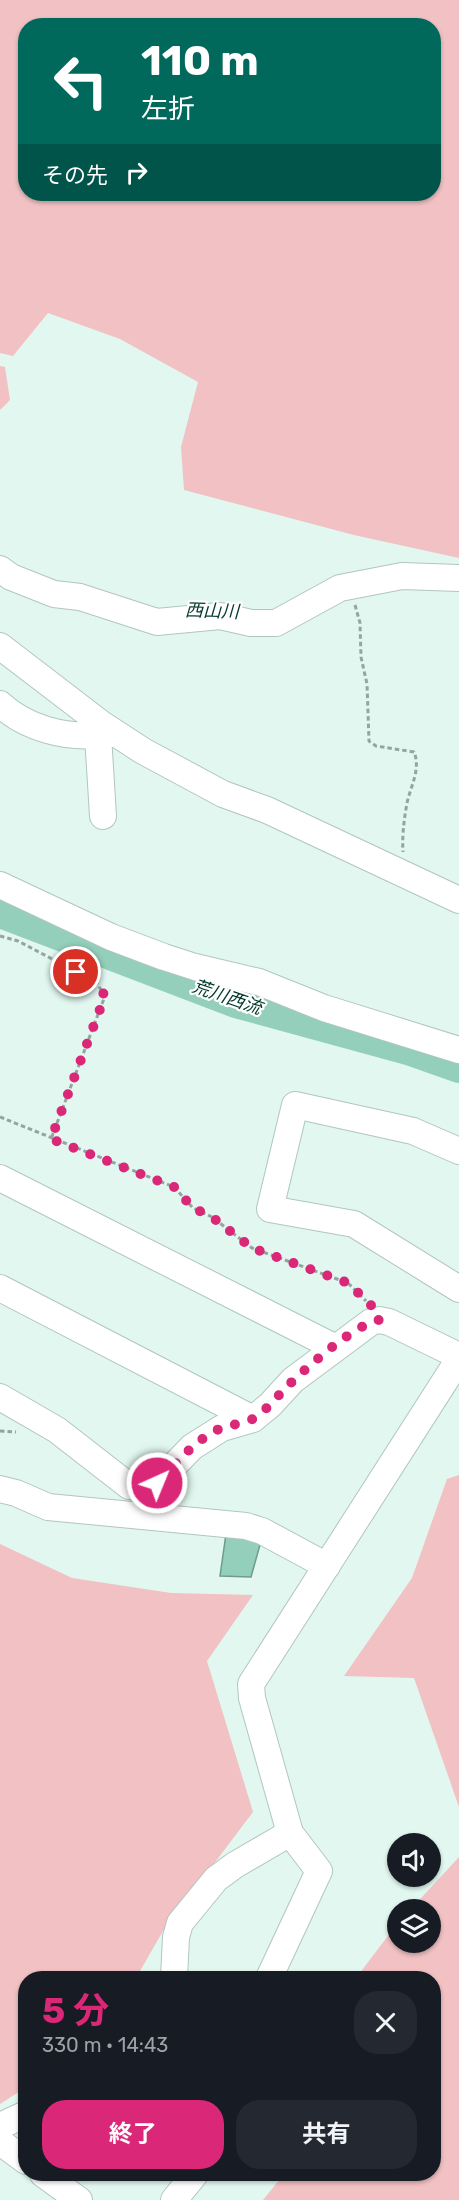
<!DOCTYPE html>
<html lang="ja">
<head>
<meta charset="utf-8">
<style>
  :root { --surface:#171b24; --page:#242831; --text:#f1f3f6; --muted:#9ea1a6; --accent:#db2777 }
  body { margin:0; font-family:Rubik,"Noto Sans JP",sans-serif; background:var(--page); color:var(--text); height:100vh; display:flex; flex-direction:column; font-size:22px; white-space:nowrap }
  * { box-sizing:border-box; margin:0 }
  p { font-size:20px; color:var(--muted) }
  .icon { flex:none; width:33px; height:33px; fill:none; stroke:currentColor; stroke-width:2; stroke-linecap:round; stroke-linejoin:round }
  .map { position:relative; flex:1; overflow:hidden }
  .drawer { position:absolute; left:18px; top:1971px; width:423px; height:210px; display:flex; flex-direction:column; background:var(--surface); border-radius:24px; box-shadow:0 2px 4px #0004 }
  .drawer>* { flex:none }
  .top-card { position:absolute; left:18px; top:18px; width:423px; height:183px; border-radius:24px; box-shadow:0 2px 4px #0004; background:#00695c; color:#fff; overflow:hidden }
  .controls { position:absolute; left:387px; top:1833px; display:grid; gap:12px }
  .controls a { display:grid; place-items:center; width:54px; height:54px; border-radius:50%; background:var(--surface); box-shadow:0 2px 4px #0004; font-size:30px }
  .pin { position:absolute; display:grid; place-items:center; width:51px; height:51px; color:#fff; margin:-26px; border:3px solid #fff; border-radius:50%; box-shadow:0 2px 6px #0007 }
  .me { position:absolute; width:66px; margin:-33px; rotate:44deg; stroke-linejoin:round; filter:drop-shadow(0 0 4px #0008) }
  .turn { display:flex; align-items:center; gap:21px; height:126px; padding:0 24px; font-size:27px }
  .turn .icon { width:78px; height:78px; stroke-width:2.5 }
  .turn b { display:block; font-size:42px; line-height:51px }
  .then { display:flex; align-items:center; height:57px; padding:0 24px; background:#0003; gap:12px; font-size:22px }
  .round { display:grid; place-items:center; flex:none; width:63px; height:63px; border-radius:24px; background:var(--page) }
  .summary { display:flex; align-items:center; justify-content:space-between; height:102px; padding:0 24px }
  h1 { font-size:36px; font-weight:700; line-height:45px; color:var(--accent) }
  .primary-button { display:flex; gap:12px; margin-top:auto; padding:12px 24px }
  .primary-button a { flex:1; height:69px; border-radius:24px; background:var(--accent); color:#fff; font-size:24px; font-weight:700; line-height:69px; text-align:center }
  .primary-button a+a { background:var(--page); color:var(--text) }
  .map>svg:first-child { display:block }
  .green { fill:#f1c1c3; fill-rule:evenodd }
  .water { fill:#94cfbb; stroke:#6f9b8c; stroke-width:1.5 }
  .lines { fill:none; stroke-linecap:round; stroke-linejoin:round }
  .river { stroke:#94cfbb; stroke-width:32 }
  .minor-casing { stroke:#b1c6bf; stroke-width:28 }
  .path { stroke:#94a59f; stroke-width:3; stroke-dasharray:4.5 3; stroke-linecap:butt }
  .minor { stroke:#fff; stroke-width:26 }
  .route { stroke:#db2777; stroke-width:10; stroke-dasharray:0 18 }
  .labels { text-anchor:middle; stroke-width:4.5; stroke-linejoin:round; paint-order:stroke }
  .water-label { font-size:18px; font-style:italic; fill:#02382b; stroke:#fefefe }
</style>
</head>
<body>
<div class="map">
<svg width="459" height="2200" viewBox="0 0 459 2200">
  <rect width="100%" height="100%" fill="#e1f7ef"/>
  <!-- green -->
  <path class="green" d="M0,0H459V558L354,535L184,490L181,447L198,382L120,339L48,313L13,356L0,353ZM26,26H434V194H26Z
    M0,366L5,367L10,400L0,410Z
    M459,1475V1807L414,1678L344,1676L412,1578L447,1479Z
    M0,1544L72,1578L171,1593L253,1595L207,1661L253,1812L163,1931L136,1978H26L25,2088L0,2104Z
    M459,1857V2200H263L284,2174H434V1978H356L397,1924L398,1942H430V1910L411,1909Z"/>
  <!-- water -->
  <path class="water" d="M226,1534L261,1541L251,1577L220,1576Z"/>
  <g class="lines">
    <!-- river -->
    <path class="river" d="M0,912L236,1002L408,1049L459,1067"/>
    <defs>
      <path id="minor" d="M0,569L11,577L54,594L80,597L157,622L220,616L251,623H276L340,588L402,576L459,578
        M0,646L103,725L143,751L223,794L267,810L459,900
        M0,704C26,728 64,738 98,735L103,725
        M98,735L103,816
        M0,885L111,937L164,957L195,967L259,982L324,1008L459,1050
        M459,1151L413,1131L295,1105L270,1209L354,1224L459,1289
        M0,1178L334,1347
        M0,1288L253,1419
        M0,1397L57,1430L129,1486L146,1487L157,1483L192,1447L222,1428L253,1419L270,1405L293,1380L371,1322L379,1320L389,1322L459,1356
        M0,1489L16,1493L48,1507L246,1526L262,1531L327,1566
        M174,1978L176,1937L180,1923L216,1879L235,1865L290,1833
        M269,1978L319,1871L290,1833L252,1698L251,1684L459,1359
        M0,2126L26,2114
        M0,2142L26,2161
        M43,2174L79,2200
        M174,2200L195,2174"/>
    </defs>
    <!-- minor casing -->
    <use href="#minor" class="minor-casing"/>
    <!-- path -->
    <path class="path" d="M355,605L360,623L361,657L367,684L369,741L376,746L414,752C421,769 411,785 407,803C404,820 402,835 403,852
      M0,936L18,941L96,982L105,996L51,1139
      M0,1117L174,1187L193,1208L212,1217L252,1248L348,1283L366,1301
      M0,1431L16,1432"/>
    <!-- minor -->
    <use href="#minor" class="minor"/>
  </g>
  <g class="lines">
    <!-- route -->
    <path class="route" d="M76,972L96,982L105,996L51,1139L174,1187L193,1208L212,1217L252,1248L348,1283L377,1311L379,1320C355,1325 313,1362 294,1380C280,1392 270,1408 254,1418C246,1424 233,1424 224,1427C197,1437 177,1463 157,1483"/>
  </g>
  <g class="labels">
    <!-- water labels -->
    <g class="water-label">
      <text transform="translate(212 611) rotate(2)" y="6">西山川</text>
      <text transform="translate(227 997) rotate(19)" y="6">荒川西流</text>
    </g>
  </g>
</svg>
<div class="controls">
<a><svg class="icon" aria-label="sound" viewBox="0 0 24 24"><path d="M4 9h4l5-4v14l-5-4H4zM17 9q2 3 0 6"/></svg></a>
<a><svg class="icon" aria-label="layers" viewBox="0 0 24 24"><path d="M12 4l9 5-9 5-9-5zM3 14l9 5 9-5"/></svg></a>
</div>
<div class="pin" style="left:76px;top:972px;background:#d93025"><svg class="icon" aria-label="arrive" viewBox="0 0 24 24"><path d="M6 21V4h12l-3 4 3 4H6"/></svg></div>
<svg class="me" style="left:157px;top:1483px" viewBox="-20 -20 40 40"><circle r="17" fill="#db2777" stroke="#fff" stroke-width="3"/><path d="M0-11L8 9 0 5-8 9z" fill="#fff"/></svg>
<div class="top-card">
<div class="turn"><svg class="icon" aria-label="left" viewBox="0 0 24 24"><path d="M17 20v-9H6M10 6l-5 5 5 5"/></svg><div><b>110 m</b>左折</div></div>
<div class="then">その先<svg class="icon" aria-label="right" viewBox="0 0 24 24"><path d="M7 20v-9h11M14 6l5 5-5 5"/></svg></div>
</div>
<section class="drawer">
<div class="summary"><div><h1>5 分</h1><p>330 m · 14:43</p></div><a class="round"><svg class="icon" aria-label="close" viewBox="0 0 24 24"><path d="M6 6l12 12M18 6L6 18"/></svg></a></div>
<div class="primary-button"><a>終了</a><a>共有</a></div>
</section>
</div>
</body>
</html>
